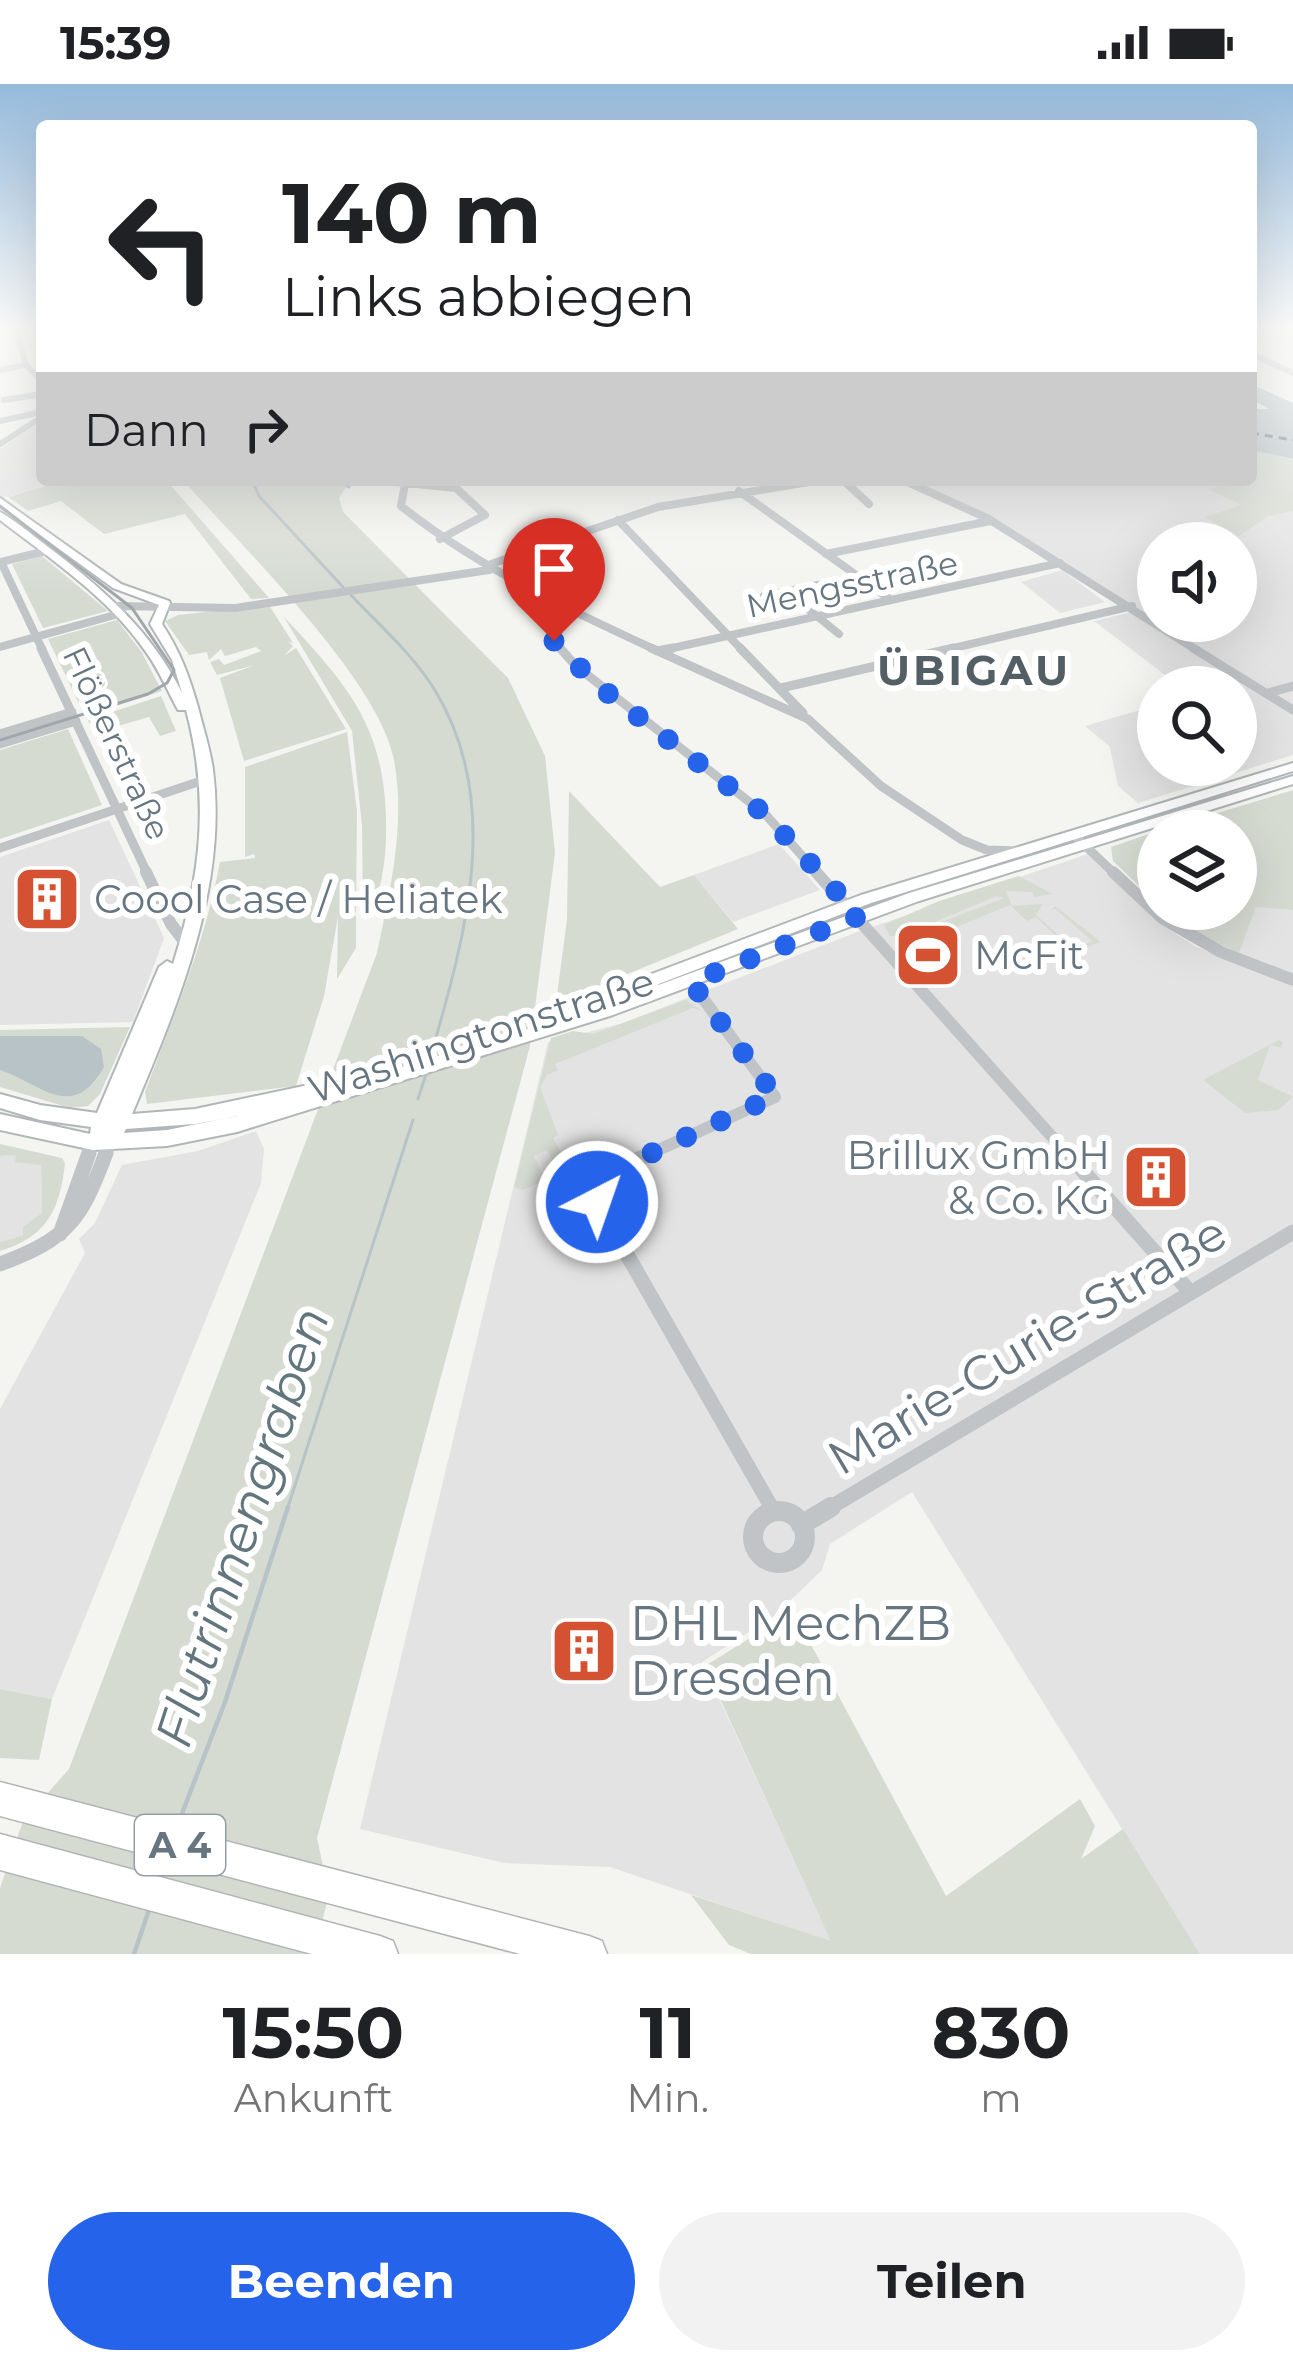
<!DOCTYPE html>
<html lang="de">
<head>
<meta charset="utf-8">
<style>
  :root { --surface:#fff; --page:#f2f2f2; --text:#202124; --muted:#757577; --accent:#2563eb }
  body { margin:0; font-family:Montserrat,sans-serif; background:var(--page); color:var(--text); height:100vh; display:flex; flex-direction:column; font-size:45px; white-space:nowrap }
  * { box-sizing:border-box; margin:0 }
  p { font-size:39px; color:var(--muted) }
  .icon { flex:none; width:66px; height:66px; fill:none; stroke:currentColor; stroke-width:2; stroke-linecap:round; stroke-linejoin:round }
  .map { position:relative; height:1870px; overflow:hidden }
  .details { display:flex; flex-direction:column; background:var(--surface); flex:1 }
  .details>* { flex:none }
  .guide { position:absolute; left:36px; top:36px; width:1221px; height:366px; border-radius:12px; box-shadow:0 12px 48px #0002; background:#fff; color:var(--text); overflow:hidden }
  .tools { position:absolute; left:1137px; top:438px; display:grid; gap:24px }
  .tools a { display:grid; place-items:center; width:120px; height:120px; border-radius:50%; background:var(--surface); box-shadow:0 12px 48px #0002; font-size:60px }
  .pin { position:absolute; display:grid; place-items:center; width:102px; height:102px; color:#fff; margin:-123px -51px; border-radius:50% 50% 50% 0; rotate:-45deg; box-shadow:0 0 12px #0007 }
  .pin .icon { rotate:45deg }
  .me { position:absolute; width:132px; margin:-66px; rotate:41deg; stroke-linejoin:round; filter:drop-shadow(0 0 9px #0008) }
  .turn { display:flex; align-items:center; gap:42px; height:252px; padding:0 48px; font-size:54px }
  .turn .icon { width:156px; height:156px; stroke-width:2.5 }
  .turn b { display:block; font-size:84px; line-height:102px }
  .then { display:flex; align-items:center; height:114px; padding:0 48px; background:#0003; gap:24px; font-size:45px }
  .eta { display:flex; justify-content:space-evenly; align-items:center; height:204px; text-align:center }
  .eta b { font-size:72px; font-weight:700; line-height:84px }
  .action { display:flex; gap:24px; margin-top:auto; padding:24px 48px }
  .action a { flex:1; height:138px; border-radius:72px; background:var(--accent); color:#fff; font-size:48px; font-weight:700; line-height:138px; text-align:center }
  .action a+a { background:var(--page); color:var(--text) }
  .status { display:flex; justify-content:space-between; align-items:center; height:84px; padding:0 60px; background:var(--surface); direction:ltr }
  .status svg { height:33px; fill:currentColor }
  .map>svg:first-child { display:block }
  .built { fill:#e2e3e2; fill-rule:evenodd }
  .green { fill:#d6dbd2 }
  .water { fill:#b8c3c7 }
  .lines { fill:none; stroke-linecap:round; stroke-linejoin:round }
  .stream-far1 { stroke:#b8c3c7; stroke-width:3 }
  .stream { stroke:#b8c3c7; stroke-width:4.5 }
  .ferry { stroke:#62767d; stroke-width:3; stroke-dasharray:8 6; stroke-linecap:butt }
  .secondary-casing { stroke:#b1b6b9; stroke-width:4 }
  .highway-casing { stroke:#b1b5b7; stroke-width:3 }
  .street-far5 { stroke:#c0c4c7; stroke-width:6 }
  .street-far4 { stroke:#c0c4c7; stroke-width:8 }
  .street-far3 { stroke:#c0c4c7; stroke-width:9 }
  .street-far2 { stroke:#c0c4c7; stroke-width:12 }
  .street-far1 { stroke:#c0c4c7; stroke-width:15 }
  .street { stroke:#c0c4c7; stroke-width:20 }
  .secondary { fill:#fff; fill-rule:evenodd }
  .highway { fill:#fff; fill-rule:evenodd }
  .tram { stroke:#a0a6aa; stroke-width:3 }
  .route { stroke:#2563eb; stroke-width:21; stroke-dasharray:0 37.8 }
  .labels { text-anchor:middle; stroke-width:12; stroke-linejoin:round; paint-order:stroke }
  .far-street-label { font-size:33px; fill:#667580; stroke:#fff }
  .shield { fill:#fff; stroke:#949ea6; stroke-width:3 }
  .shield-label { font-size:36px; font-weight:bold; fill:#667580 }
  .poi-label { font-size:39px; fill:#667580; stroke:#fff; text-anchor:start }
  .street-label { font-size:39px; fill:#667580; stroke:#fff }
  .far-district-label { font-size:42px; font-weight:bold; letter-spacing:3px; fill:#535e65; stroke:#fff }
  .near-street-label { font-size:48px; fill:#667580; stroke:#fff }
  .near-poi-label { font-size:48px; fill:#667580; stroke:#fff; text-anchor:start }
  .near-water-label { font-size:51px; font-style:italic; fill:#62767d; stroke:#fff }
</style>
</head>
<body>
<div class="status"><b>15:39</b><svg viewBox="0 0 49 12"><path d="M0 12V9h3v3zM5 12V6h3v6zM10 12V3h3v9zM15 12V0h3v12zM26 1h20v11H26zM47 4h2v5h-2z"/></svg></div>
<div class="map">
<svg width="1293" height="1870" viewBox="0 0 1293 1870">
  <rect width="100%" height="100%" fill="#f4f4f1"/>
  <!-- built -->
  <path class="built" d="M42,337V396H65L0,415V365Z
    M912,396H1204L1293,427V671L1138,719L1118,702L1110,663L1085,642L1158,621V681H1236V603H1181L1094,537L1132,528L961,419ZM1158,459H1236V537H1158Z
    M1062,486L1105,518L1060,529L1021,498Z
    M109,736L164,854L133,938L0,941V773Z
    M779,760L820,806L733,838L694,791Z
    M1088,770L1166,843L1194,862L1235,878L1256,823L1293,826V1870H1200L912,1408L830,1460L822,1486L774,1532L702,1578L832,1858L610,1783L504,1779L360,1745L548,958L620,940L860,847Z
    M256,1047L264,1065L261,1099L52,1615L0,1605V1325L85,1169L79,1155L95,1139L122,1081L198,1067Z
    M17,1071L41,1081L42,1129L23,1151L0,1158V1072Z"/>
  <!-- green -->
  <path class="green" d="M1251,366L1293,375V427L1268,432L1239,452L1205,433L1242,421L1208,405L1221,402L1204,396H1251Z
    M65,396H166L269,514L251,515L185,430L104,450L61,417L28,427L8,413Z
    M183,396H333L346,403L339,414L343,428L508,594L545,672L555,769L530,962L317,1754L329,1810L314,1870H0V1804L23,1737L69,1685L377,869C390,806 406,741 394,676C379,595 240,461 183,396Z
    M42,472L108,527L43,544L12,480Z
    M269,521L293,559L288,558L293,562L284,572L296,564L346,645L244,677L220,594L255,581L217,591L210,578L219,575L224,581L261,567L256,563L225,572L221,565L209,576L207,568L189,571L165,537L178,531Z
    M284,533C346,599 384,641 386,735C387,765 384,798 372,826H363L362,742L352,647Z
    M117,536L141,567L162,607L85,632L48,555Z
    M161,612L176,647L160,652L149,633L94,649L88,636Z
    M68,645L102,721L0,755V666Z
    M347,648L357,727L356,828L347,832H356V864L337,895L338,833L324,912L296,1002L147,1020L145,1008C174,931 205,859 220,778L255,774L254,770L245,773V683Z
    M1293,706V826L1256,823L1239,869L1203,853L1164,825H1236V747H1158Z
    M569,707L660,803L694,791L738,845L556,919L567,835Z
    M1158,747V820L1113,777L1111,763Z
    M1019,792L1052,810L1034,813L1032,808L1006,807L1012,822L1043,820L1036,831L1075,866L1092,857L1056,825L1051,826L1055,822L1101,858L1063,872L1067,867L1055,855L1057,853L1036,833L1027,837L1010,821L947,847L939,839L1004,814L997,812L901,852H890L884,841L939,817Z
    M686,916L702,927L693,924L555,980L558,986L547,991L540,1003L558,1051L553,1054L574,1091L561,1090L547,1066L534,1072L545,1096L523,1106L514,1103L551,954L573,947L593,950Z
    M130,943L100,1010L88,1022L70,1024L0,1003V986L6,987L82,952H0V946Z
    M1279,956L1283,958L1281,964L1270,961L1258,996L1293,1013L1278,1026L1245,1029L1203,996Z
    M0,1060L62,1074L65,1079C60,1127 46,1153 0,1167V1158L23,1151V1143L42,1129L41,1081L15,1078L16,1071L0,1072Z
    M793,1527L946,1812L1080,1715L1095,1742L1081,1775L1123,1745L1200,1870H751L729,1861L691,1811L831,1857L705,1582Z
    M0,1605L52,1615L39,1676L0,1674Z"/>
  <!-- water -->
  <path class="water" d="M1251,300L1293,319V375L1251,366V325H1269L1251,315Z
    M0,952H82L101,965L104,983C72,1039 42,1000 0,986Z"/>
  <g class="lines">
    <!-- stream-far1 -->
    <path class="stream-far1" d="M252,396L259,412L343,503
      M337,396L349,403
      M350,510C379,541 414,571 436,608C505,723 463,859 429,978
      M418,1015L427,987
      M287,1426L413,1036"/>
    <!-- stream -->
    <path class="stream" d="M176,1745L225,1618L288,1423
      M159,1796L165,1777
      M134,1870L150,1823"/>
    <!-- ferry -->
    <path class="ferry" d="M1251,349L1293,356"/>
    <defs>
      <path id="secondary" d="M0,414L121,500L169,517L170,519L162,540C180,567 189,592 198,623C203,644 210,664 213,686C228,804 177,923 132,1030L195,1025L313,1000L319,1002L322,1007L577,930L570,924L572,920L861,811L1293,679V687L871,819L593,925L909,809L1293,692V700L919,817L613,931L237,1048L167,1062L93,1066L0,1046V1030L90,1050L91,1043L40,1036L0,1024V1010L40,1021L97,1029L159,883L167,877L173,880C201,792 210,715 186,626H178C167,606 159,586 146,568C109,514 51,475 0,436V428C16,437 31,450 47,462C101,503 152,547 182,609L172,576L150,540L159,521L113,504L0,422ZM238,1032H237L167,1046L124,1049L126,1045L195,1040Z"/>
      <path id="highway" d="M0,1698L589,1852L602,1857L607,1870H520L0,1732Z
        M0,1750L380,1852L393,1857L398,1870H312L0,1786Z"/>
    </defs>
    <!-- secondary casing -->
    <use href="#secondary" class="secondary-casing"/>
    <!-- highway casing -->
    <use href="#highway" class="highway-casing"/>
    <!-- street-far5 -->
    <path class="street-far5" d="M16,245L26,281L42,297
      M1251,270L1293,289
      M0,286L26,281
      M4,316L42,310
      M0,337L41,328
      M0,360L42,333"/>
    <!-- street-far4 -->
    <path class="street-far4" d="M376,396L456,404L485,431L440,455
      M843,396L869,420
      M903,396L987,434L1198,567
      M405,400L401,422C479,484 567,525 658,567
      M739,407L891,516
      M618,436L743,567
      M826,470L990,437
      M0,478L46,467
      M1,478L43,567
      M491,480L658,423L821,396
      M527,507L562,567
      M786,507L839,550
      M764,512L857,493
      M115,522L235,524L489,486
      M0,563L122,529
      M659,567L1060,479
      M941,567L1132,522"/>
    <!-- street-far3 -->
    <path class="street-far3" d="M41,564L148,791
      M560,564L576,582L766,731L819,791
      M651,564L808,635L881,702L962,756L987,766L1019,767
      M740,564L803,629
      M1193,564L1293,626
      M657,567L673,564
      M781,604L954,564
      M1268,609L1293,602
      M0,650L72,628
      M0,660L76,637
      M1074,751L1116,791
      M0,764L207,695"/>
    <!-- street-far2 -->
    <path class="street-far2" d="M146,788L171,840L187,861
      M816,788L1069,1072
      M1113,788L1162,834L1221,868L1293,896
      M88,1072L93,1058
      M105,1072L111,1057
      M645,1072L775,1013L691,898"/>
    <!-- street-far1 -->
    <path class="street-far1" d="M652,1069C627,1081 595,1086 597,1118L773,1426
      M1067,1069L1191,1209
      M60,1150L89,1069
      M0,1180C68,1155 81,1136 106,1069
      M826,1426L1293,1148"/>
    <!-- street -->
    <path class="street" d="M753 1453a26 26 0 1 1 52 0a26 26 0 1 1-52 0Z
      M801,1441L831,1423"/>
    <!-- secondary -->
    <use href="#secondary" class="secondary"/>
    <!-- highway -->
    <use href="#highway" class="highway"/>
    <!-- tram -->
    <path class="tram" d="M0,422L132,524L174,586L167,599L148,610L0,656"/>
  </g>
  <!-- sky -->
  <linearGradient id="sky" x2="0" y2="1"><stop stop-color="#95badb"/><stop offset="0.48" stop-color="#fafaf9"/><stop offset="1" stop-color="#fafaf9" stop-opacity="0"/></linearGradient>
  <rect width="1293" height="507" fill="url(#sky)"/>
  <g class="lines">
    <!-- route -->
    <path class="route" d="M554,557L596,600L766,731L859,832L691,898L775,1012L604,1091L596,1104L597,1118"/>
  </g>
  <!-- icons -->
  <defs>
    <symbol id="building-square" viewBox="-11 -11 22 22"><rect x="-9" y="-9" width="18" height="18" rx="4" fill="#d45231" stroke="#fff"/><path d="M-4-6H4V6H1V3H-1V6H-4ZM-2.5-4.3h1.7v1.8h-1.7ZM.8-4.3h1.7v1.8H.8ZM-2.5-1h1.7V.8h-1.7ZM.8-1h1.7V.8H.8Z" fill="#fff"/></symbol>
    <symbol id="stadium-square" viewBox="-11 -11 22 22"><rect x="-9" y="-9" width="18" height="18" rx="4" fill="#d45231" stroke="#fff"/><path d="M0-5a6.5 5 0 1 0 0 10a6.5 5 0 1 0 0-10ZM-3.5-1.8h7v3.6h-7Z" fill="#fff"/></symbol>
  </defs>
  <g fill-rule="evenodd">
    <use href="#building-square" x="9" y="777" width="76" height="76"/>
    <use href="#stadium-square" x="890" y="833" width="76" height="76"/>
    <use href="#building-square" x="1118" y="1055" width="76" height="76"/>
    <use href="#building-square" x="546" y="1529" width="76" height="76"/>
  </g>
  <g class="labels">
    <!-- far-street labels -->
    <g class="far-street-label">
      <text transform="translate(852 500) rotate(-12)" y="12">Mengsstraße</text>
      <text transform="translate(117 659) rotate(65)" y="12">Flößerstraße</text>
    </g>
    <!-- shield labels -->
    <rect class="shield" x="135" y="1731" width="90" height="60" rx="9"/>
    <g class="shield-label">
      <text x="180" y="1774">A 4</text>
    </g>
    <!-- poi labels -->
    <g class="poi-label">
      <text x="94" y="829">Coool Case / Heliatek</text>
      <text x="974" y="885">McFit</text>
      <text x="1110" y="1085" text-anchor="end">Brillux GmbH<tspan x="1110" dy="45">&amp; Co. KG</tspan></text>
    </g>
    <!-- street labels -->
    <g class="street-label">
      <text transform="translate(481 951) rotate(-18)" y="14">Washingtonstraße</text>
    </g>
    <!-- far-district labels -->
    <g class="far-district-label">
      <text x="974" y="601">ÜBIGAU</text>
    </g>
    <!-- near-street labels -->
    <g class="near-street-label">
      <text transform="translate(1027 1261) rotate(-31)" y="17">Marie-Curie-Straße</text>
    </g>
    <!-- near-poi labels -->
    <g class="near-poi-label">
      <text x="630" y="1556">DHL MechZB<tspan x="630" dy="55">Dresden</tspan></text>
    </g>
    <!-- near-water labels -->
    <g class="near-water-label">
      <text transform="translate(242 1443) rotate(-72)" y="18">Flutrinnengraben</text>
    </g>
  </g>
</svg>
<div class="tools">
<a><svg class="icon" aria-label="sound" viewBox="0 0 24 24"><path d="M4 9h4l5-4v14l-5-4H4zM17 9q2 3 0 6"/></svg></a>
<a><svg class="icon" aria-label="search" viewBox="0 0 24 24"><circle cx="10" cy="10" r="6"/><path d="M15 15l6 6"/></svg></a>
<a><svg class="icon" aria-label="layers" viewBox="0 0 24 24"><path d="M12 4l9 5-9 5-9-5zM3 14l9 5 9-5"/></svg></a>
</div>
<div class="pin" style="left:554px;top:557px;background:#d93025"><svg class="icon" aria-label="arrive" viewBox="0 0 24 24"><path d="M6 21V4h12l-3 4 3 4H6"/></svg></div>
<svg class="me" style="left:597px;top:1118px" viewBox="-20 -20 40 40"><circle r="17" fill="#2563eb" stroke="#fff" stroke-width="3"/><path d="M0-11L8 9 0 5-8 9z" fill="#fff"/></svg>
<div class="guide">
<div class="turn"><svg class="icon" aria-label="left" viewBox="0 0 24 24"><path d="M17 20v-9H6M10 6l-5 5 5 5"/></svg><div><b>140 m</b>Links abbiegen</div></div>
<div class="then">Dann<svg class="icon" aria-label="right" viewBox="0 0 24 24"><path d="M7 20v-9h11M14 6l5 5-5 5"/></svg></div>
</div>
</div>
<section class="details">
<div class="eta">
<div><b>15:50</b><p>Ankunft</p></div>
<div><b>11</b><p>Min.</p></div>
<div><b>830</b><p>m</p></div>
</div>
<div class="action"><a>Beenden</a><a>Teilen</a></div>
</section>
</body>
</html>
